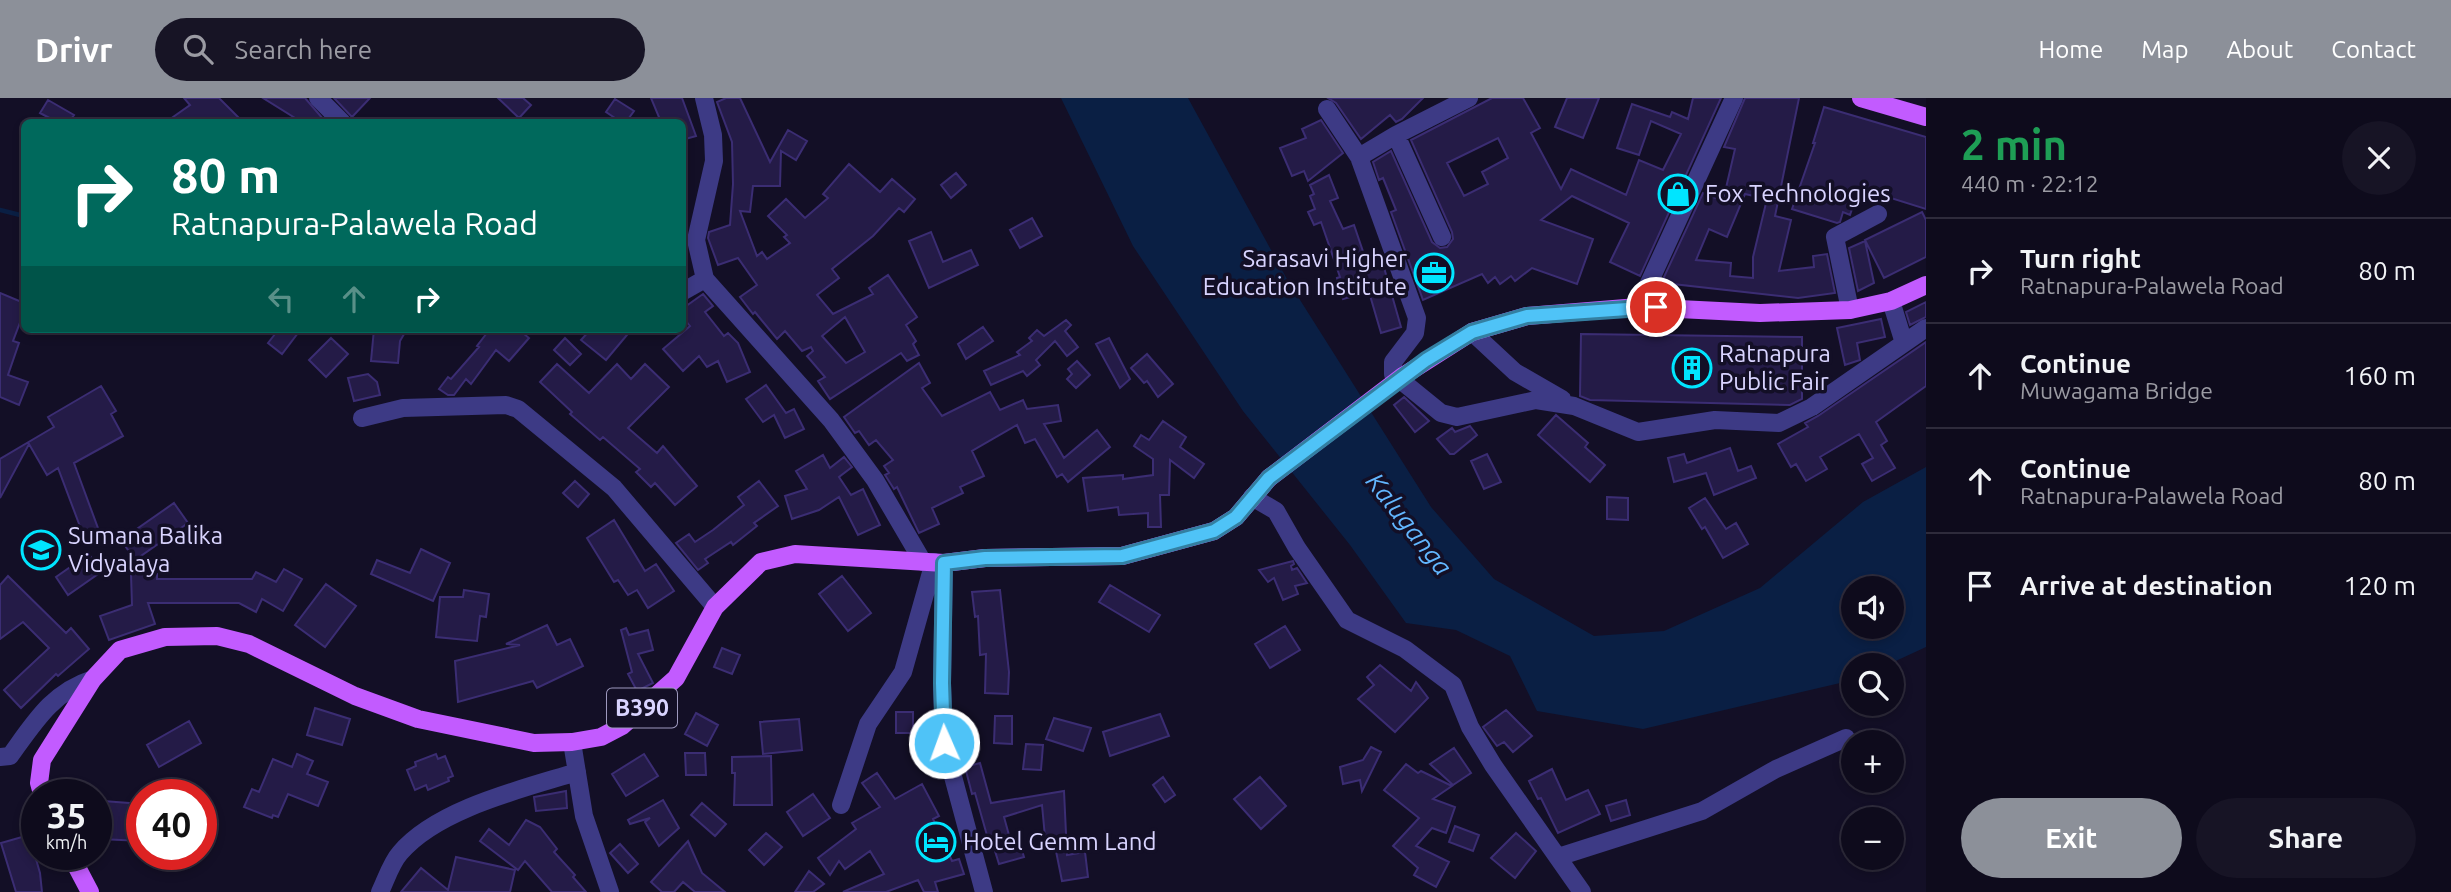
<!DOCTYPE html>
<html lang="en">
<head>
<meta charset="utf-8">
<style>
  :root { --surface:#0e0b1c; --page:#171425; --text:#f1f3f6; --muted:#9b9ba3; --line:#2e2b3b; --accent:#8c9099 }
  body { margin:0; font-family:Ubuntu,sans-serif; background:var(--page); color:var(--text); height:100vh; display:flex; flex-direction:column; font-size:26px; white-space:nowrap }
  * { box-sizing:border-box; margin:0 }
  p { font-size:23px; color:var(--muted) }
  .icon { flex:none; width:38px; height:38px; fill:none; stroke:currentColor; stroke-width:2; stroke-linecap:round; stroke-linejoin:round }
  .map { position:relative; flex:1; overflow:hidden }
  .drawer { display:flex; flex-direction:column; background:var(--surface); width:525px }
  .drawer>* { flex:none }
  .top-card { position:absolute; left:21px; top:21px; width:665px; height:214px; border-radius:10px; box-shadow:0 4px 10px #0003,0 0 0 2px var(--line); background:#00695c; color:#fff; overflow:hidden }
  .fabs { position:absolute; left:1841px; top:478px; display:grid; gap:14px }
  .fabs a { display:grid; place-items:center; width:63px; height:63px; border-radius:50%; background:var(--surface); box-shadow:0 4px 10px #0003,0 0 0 2px var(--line); font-size:35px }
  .speed { position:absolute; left:21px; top:681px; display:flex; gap:14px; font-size:35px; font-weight:700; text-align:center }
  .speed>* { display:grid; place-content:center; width:91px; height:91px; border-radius:50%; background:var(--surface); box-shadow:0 4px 10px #0003,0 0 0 2px var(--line); line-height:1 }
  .speed small { font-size:18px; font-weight:400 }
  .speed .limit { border:10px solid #d22; background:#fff; color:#111 }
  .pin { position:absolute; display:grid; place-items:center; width:60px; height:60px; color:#fff; margin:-30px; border:4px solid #fff; border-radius:50%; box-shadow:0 2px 7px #0007 }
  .me { position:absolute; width:77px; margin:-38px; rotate:358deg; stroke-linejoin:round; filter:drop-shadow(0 0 5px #0008) }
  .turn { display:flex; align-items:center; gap:24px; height:147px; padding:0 35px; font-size:32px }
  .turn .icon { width:91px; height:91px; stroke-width:2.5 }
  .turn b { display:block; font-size:49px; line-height:60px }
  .lanes { display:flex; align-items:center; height:66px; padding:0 35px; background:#0003; justify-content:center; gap:35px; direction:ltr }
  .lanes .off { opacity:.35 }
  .round { display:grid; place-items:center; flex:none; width:74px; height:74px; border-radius:37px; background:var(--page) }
  .headline { display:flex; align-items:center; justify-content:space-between; height:119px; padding:0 35px }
  h1 { font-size:42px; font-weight:700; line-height:52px; color:#1e9e55 }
  .primary-button { display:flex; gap:14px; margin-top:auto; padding:14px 35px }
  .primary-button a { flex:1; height:80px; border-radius:42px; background:var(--accent); color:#fff; font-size:28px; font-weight:700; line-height:80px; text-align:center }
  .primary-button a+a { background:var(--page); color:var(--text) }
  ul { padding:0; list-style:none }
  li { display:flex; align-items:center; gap:21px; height:105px; padding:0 35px; border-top:2px solid var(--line) }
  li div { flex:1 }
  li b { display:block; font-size:26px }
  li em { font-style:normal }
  header { display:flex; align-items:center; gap:42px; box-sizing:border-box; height:98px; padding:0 35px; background:var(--accent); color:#fff }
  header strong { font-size:33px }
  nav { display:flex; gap:38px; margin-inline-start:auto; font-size:24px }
  .search { width:490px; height:63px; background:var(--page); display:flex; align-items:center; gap:18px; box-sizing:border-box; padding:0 24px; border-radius:38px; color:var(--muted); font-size:26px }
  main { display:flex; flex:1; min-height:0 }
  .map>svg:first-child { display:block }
  .water { fill:#0a1f44; fill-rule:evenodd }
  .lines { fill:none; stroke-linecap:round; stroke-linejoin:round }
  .stream { stroke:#0a1f44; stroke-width:4.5 }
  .building { fill:#241b47; stroke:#3b2d73; stroke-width:2; fill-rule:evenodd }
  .minor { stroke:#3d3a85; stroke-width:18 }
  .major { stroke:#c25bff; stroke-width:18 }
  .major-bridge { stroke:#c25bff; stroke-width:18 }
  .route-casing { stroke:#337fa1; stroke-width:18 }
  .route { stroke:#4fc3f7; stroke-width:12 }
  .labels { text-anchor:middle; stroke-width:7; stroke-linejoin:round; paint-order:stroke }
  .shield { fill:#130f26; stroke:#9e99be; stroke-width:2 }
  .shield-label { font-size:23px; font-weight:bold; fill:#d9d4ff }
  .poi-label { font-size:24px; fill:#d9d4ff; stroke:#130f26; text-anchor:start }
  .water-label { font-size:26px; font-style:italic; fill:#62b6ff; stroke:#130f26 }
</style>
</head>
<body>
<header>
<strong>Drivr</strong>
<div class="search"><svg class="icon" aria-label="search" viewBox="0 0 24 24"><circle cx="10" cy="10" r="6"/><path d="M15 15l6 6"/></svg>Search here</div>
<nav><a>Home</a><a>Map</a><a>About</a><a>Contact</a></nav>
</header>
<main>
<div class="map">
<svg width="1926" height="794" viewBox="0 0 1926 794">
  <rect width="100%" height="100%" fill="#130f26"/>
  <!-- water -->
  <path class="water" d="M1061,0H1188L1288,183L1431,409L1494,481L1594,538L1664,533L1760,490L1863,404L1926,369V549L1887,567H1853V582L1643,631L1537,613L1510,558L1456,532L1406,525L1350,447L1243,313L1133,148ZM1853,490H1892V528H1853Z"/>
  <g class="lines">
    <!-- stream -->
    <path class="stream" d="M0,112L24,118"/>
  </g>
  <!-- building -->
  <path class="building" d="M184,0H219L243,24H166L190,7Z
    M263,0H305L324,22L322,24H292L295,20Z
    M334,0H370L352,19Z
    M498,0H523L531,7L519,20Z
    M651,0H682L696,38L682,42V24H661Z
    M726,0H740L770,64L788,32L807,43L796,62L781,53L780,88H753L750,114L740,113L757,158L762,154L767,161L790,145L784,139L787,137L768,118L786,101L805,120L828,100L823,96L849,66L880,94L892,81L915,101L904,114L899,110L873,138L832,171L839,180L817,197L833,216L873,196L869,190L888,177L917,219L906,227L916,243L913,246L919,257L907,263L901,255L830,301L818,283L825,279L807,258L813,253L811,249L802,253L785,233L777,241L755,214L753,216L740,199L757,187L738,160L718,167L708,140L709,134L730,127L733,86L732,44L717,4ZM845,219L865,254L846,265L822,238Z
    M1328,0H1423L1402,21L1396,24L1390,17L1361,41L1336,5Z
    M1492,0H1523L1540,30L1531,35L1561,91L1571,71L1626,97L1639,62L1663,72L1681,36L1651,23L1639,57L1617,50L1632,6L1670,19L1672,14L1688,21L1693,0H1721L1640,178L1610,164L1629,125L1572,98L1541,122L1593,141L1577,186L1532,170L1515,183L1511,178L1500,186L1495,179L1488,185L1482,176L1423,202L1391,114L1396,112L1383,80L1379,82L1373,64L1391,53L1432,144L1440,150L1447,149L1453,141L1452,134L1411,42ZM1498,40L1508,60L1482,74L1488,86L1464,98L1447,65Z
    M1567,0H1599L1583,40L1555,29Z
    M1745,0H1799L1775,118L1791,122L1779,173L1814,169L1813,158L1827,156L1835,195L1798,200L1664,185V179L1703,95L1723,103L1735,51L1724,49ZM1745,96L1767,101L1753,159V180L1730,178L1731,165L1696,162L1709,131L1727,139Z
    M615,1L634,13L626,24H621L606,14Z
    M48,2L74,17L69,24H57L40,15Z
    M1824,9L1926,39V111L1859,90L1850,117L1843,114L1840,124L1837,125L1792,111L1815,45H1813Z
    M1321,22L1343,55L1308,83L1304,73L1292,78L1280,50L1306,40L1302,31Z
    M956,75L966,87L951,100L941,87Z
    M1329,77L1338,100L1330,103L1343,131L1354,127L1369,171L1383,166L1401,229L1381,235L1369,194L1343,201L1337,180L1340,179L1321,124L1314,127L1308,114L1315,111L1310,98L1314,96L1310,87Z
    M1922,114L1926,122V159L1884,180L1865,142Z
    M1032,120L1042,138L1020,150L1010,132Z
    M931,134L943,164L971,152L978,167L929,190L909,143Z
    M1865,143L1874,185L1858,193L1849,150Z
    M0,195L24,205V214L13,243L19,245L8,277L28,284L19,307L0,299Z
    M703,196L713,208L705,214L724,238L728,235L738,245L750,274L727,284L718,263L707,269L699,258L683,273L663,251L690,228L682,218V211Z
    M1926,204V219L1910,227L1906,214Z
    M1881,221L1885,239L1857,245L1860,262L1845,267L1837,230Z
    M1066,222L1071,227L1065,233L1078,249L1067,258L1055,243L1036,262L1040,267L1027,278L1023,273L991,287L984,273L1020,257L1017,254L1032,243L1029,240L1037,232L1044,238Z
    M983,229L993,243L966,261L958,246Z
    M279,231H301L282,256L268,245Z
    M374,231H407L400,243L398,265L371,263Z
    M490,231H518L529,240L509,263L496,252L471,286L466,281L454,297H448L439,291L448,279L451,281L479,249L477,248Z
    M591,231H632L606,262L581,242Z
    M1581,236L1802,239V301L1790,307L1590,302L1580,298Z
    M331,240L348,256L326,279L309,262Z
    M565,240L581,256L570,267L554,252Z
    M1109,240L1130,281L1120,290L1096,246Z
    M1926,244V288L1876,324L1887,343L1881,347L1895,370L1872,383L1862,366L1873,360L1859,336L1820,359L1827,371L1806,383L1796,366L1791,369L1778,346L1808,329L1805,325L1818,318Z
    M1147,256L1173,286L1158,299L1147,283L1144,285L1131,270Z
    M1077,263L1090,277L1076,290L1067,281L1072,276L1068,271Z
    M919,265L930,285L922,290L942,318L990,294L1000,312L1023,302L1027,311L1058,307L1061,323L1044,326L1064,360L1097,332L1110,349L1068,384L1062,376L1057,379L1035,341L1025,345L1017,327L972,353L984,378L960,389L963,395L932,410L939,426L919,435L897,389L894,391L885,377L889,375L884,368L893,362L876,342L869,347L859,333L855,335L844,319Z
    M557,266L589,295L617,266L631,281L645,266L669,289L628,330L657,355L663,348L697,388L675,407L655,385L651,389L636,374L640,371L603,339L600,342L570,316L572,314L540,284Z
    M368,276L377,284L380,297L354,303L348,280Z
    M766,287L786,315L794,311L804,331L785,340L774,317L763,324L746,301Z
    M101,288L116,313L111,316L123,338L74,365L102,441L87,447L58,370L47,377L29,346L0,400V361L54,329L48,319Z
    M1404,299L1429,323L1415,334L1394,307Z
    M1556,317L1588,345L1585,349L1605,367L1590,384L1538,337Z
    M1163,323L1186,339L1180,349L1204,366L1194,380L1170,362L1169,397H1160L1161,429H1148V415L1119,417L1118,409L1088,413L1083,380L1123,377V381L1153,377V361L1134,348L1141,337L1149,342Z
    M1470,328L1477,337L1454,356H1450L1437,341L1452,330L1455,334Z
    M1730,350L1738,373L1751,368L1756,380L1714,397L1706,375L1674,384L1668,360L1684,356L1687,365Z
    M1487,356L1501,384L1484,391L1471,363Z
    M823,357L830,370L844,359L852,369L839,379L851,397L863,391L880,427L858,437L839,399L819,412L792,421L785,398L807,391L796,373Z
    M575,383L589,396L578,409L563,395Z
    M759,383L778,408L754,425L757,428L733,447L731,444L705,461L708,465L698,472L676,445L689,436L695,444L713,432L744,407L738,399Z
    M1607,399L1628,400V422L1607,421Z
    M1705,400L1726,431L1736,425L1748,446L1723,460L1705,429L1702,431L1689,410Z
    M174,405L188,425L135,462L121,442Z
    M614,422L645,473L656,466L674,493L648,510L637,492L628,497L618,482L614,484L587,440Z
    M421,451L450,465L433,503L371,476L377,462L410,475Z
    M89,456L101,474L68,497L56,479Z
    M1293,463L1294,466L1291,468L1292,472L1297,470L1307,485L1295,488L1298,496L1283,502L1274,480L1268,484L1259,472Z
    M284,471L302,481L283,513L262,501L256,514L239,505H148L155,526L109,542L100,518L132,507L131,476H157V481H252L256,474L276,484Z
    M8,478L66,535L71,530L89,551L58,578L56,576L21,610L4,592L49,550L23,524L0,541V487Z
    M842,478L871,515L848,533L819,496Z
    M326,486L356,508L325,549L295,527Z
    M1110,487L1160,517L1149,534L1099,504Z
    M464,492L489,496L486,519L480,518L477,543L436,539L440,499H463Z
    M1000,492L1009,574L1008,596L985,595L986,556L980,557L978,518L975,519L972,494Z
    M547,527L557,547L570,541L583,568L537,590L533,583L458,604L455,563L520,547L506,546Z
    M1285,528L1300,552L1270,570L1255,546Z
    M626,530L629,537L648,532L653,552L638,556L653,585L637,593L628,576L632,574L621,532Z
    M722,550L740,557L732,576L714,569Z
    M1380,567L1411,593L1416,584L1428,600L1395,634L1358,601L1374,587L1367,579Z
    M315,610L350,621L342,647L307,637Z
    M1506,612L1532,638L1513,654L1504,644L1497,648L1483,629Z
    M896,614H913V635H896Z
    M696,615L718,627L707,648L685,636Z
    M1160,616L1169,638L1110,658L1103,634Z
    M995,618H1012V646L994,645Z
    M1054,620L1091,630L1083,653L1046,641Z
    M799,621L802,652L763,656L760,624Z
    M189,623L201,645L159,669L147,647Z
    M1026,646L1043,647L1041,672L1023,671Z
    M1371,649L1381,654L1362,693L1360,682L1343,686L1340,669L1363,662Z
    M1454,650L1471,675L1453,687L1430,666Z
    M685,655H705L706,677H686Z
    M297,656L313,663L307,676L328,684L318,708L288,696L278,719L273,717L272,720L244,709L252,691L259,694L273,661L292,669Z
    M436,656L438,661L445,658L453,678L448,680L449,683L428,692L426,687L415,692L407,672L416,668L415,664Z
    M644,656L658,678L626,698L612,676Z
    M771,658L772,707H734L735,675H732V659Z
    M980,665L991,705L1064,693L1067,757L1085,754L1088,779L1062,783L1053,738L1045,739L1042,707L1004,719L1012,748L1020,746L1024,759L999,766L991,740L988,741L975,695L972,696L965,669Z
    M1406,666L1418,675L1421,673L1452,688L1433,701L1455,709L1446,735L1432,730L1416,748L1449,764L1436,789L1414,777L1418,770L1393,748L1419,720L1384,692Z
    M1552,671L1566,702L1588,692L1600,716L1558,735L1541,700L1538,701L1529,683Z
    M877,675L895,701L922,686L939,718L933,721L952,763L959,761L964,776L935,784L938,794H924L918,782L886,794H843L884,776L870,753L845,771L839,763L830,777L818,760L856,731L852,725L880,709L862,685Z
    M1163,679L1175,697L1165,704L1153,687Z
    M1260,679L1286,708L1261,731L1234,701Z
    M566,693L567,710L536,713L534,699Z
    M813,696L830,720L803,738L787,714Z
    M663,702L679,730L659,748L645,724L650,720L630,726L628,722Z
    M1626,702L1630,717L1611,723L1606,708Z
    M103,703L142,706V743L100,741Z
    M702,705L726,726L715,738L691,717Z
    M526,722L540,729L557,751L554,754L575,777L573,779L586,794H552L525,763L518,772L480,743L489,731L509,747Z
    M1455,728L1479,737L1473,753L1449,744Z
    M766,735L782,749L764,767L749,752Z
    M1516,735L1536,753L1515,780L1491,760Z
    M29,737L40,775L42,794H16L1,745Z
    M688,743L702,775L725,794H695L683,784L674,794H662L651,784Z
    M620,746L638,766L628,775L610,755Z
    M456,759L515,772L510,794H401L421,770L448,792Z
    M809,773L824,786L813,794H795Z"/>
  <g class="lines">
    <!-- minor -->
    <path class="minor" d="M318,0L342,24
      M704,0L713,37L714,63L696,142L705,181L831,322L875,382L923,464
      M1469,0L1396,37L1359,59L1417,220L1415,235L1393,264V276L1441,315L1457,319L1536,302L1574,308L1638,334L1715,322L1779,325L1812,309L1926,230
      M1327,11L1359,59
      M1396,37L1442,139
      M682,194L705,181
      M1891,203L1904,245
      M1638,209L1734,0
      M1850,212L1835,139L1878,116
      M1472,234L1515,274L1562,301
      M362,320L403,310L506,307L518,311L614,390L715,509
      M1252,399L1276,413L1297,450L1347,522L1405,551L1453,587L1470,629L1493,667L1582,794
      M944,465L942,585L944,645L984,794
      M572,644L584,718L610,794
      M0,659L10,658C34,625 52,594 93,581
      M841,707L868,626L903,574L934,464
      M1558,759L1702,713L1776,671L1846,640
      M380,794C386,782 391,765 400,755C437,711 522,691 577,674"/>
    <!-- major -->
    <path class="major" d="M1861,0L1926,19
      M1403,278L1472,234L1527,218L1638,209L1760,215L1850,212L1891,203L1926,187
      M42,696L39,685L42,662L93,581L120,552L165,539L217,538L249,546L355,598L418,621L534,645L572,644L601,639L622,628L676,580L715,509L761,464L795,456L944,465L985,460L1122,458L1214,433L1236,419L1269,380
      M70,756L90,794"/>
    <!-- major-bridge -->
    <path class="major-bridge" d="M1269,380L1403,278"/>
  </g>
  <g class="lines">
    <defs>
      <path id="route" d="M944,645L942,585L944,465L985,460L1122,458L1214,433L1236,419L1269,380L1426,262L1472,234L1527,218L1656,209"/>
    </defs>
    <!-- route casing -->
    <use href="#route" class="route-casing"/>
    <!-- route -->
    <use href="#route" class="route"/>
  </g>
  <!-- icons -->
  <defs>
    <symbol id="shop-ring" viewBox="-11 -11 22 22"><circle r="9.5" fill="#130f26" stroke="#00e5ff" stroke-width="1.5"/><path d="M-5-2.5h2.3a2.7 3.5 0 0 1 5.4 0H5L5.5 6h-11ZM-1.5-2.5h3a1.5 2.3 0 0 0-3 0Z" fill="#00e5ff"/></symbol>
    <symbol id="office-ring" viewBox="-11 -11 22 22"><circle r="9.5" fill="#130f26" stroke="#00e5ff" stroke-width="1.5"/><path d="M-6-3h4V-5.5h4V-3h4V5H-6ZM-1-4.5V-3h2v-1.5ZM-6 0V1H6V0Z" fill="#00e5ff"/></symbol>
    <symbol id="building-ring" viewBox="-11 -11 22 22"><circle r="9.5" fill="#130f26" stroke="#00e5ff" stroke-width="1.5"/><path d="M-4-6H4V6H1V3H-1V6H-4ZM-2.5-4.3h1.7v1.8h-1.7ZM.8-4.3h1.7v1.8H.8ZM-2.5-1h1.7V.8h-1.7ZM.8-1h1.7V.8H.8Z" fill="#00e5ff"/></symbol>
    <symbol id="school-ring" viewBox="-11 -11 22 22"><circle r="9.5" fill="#130f26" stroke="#00e5ff" stroke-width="1.5"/><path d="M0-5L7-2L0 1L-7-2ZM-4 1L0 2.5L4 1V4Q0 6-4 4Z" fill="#00e5ff"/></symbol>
    <symbol id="hotel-ring" viewBox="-11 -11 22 22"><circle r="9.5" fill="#130f26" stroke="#00e5ff" stroke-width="1.5"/><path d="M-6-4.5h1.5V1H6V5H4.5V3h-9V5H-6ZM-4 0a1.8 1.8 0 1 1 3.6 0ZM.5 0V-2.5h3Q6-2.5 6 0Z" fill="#00e5ff"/></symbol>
  </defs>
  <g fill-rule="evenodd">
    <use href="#shop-ring" x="1656" y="74" width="44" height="44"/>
    <use href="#office-ring" x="1412" y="153" width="44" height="44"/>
    <use href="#building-ring" x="1670" y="248" width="44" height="44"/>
    <use href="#school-ring" x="19" y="430" width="44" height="44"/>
    <use href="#hotel-ring" x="914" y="722" width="44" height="44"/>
  </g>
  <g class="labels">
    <!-- shield labels -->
    <rect class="shield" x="607" y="590.5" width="70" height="39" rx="5"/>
    <g class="shield-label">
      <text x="642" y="618">B390</text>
    </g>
    <!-- poi labels -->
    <g class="poi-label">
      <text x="1705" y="104">Fox Technologies</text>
      <text x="1407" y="169" text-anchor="end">Sarasavi Higher<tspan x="1407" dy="28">Education Institute</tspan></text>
      <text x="1719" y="264">Ratnapura<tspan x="1719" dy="28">Public Fair</tspan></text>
      <text x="68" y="446">Sumana Balika<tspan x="68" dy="28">Vidyalaya</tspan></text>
      <text x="963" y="752">Hotel Gemm Land</text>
    </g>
    <!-- water labels -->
    <g class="water-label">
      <text transform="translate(1409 426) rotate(52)" y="9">Kaluganga</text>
    </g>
  </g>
</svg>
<div class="fabs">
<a><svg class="icon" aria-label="sound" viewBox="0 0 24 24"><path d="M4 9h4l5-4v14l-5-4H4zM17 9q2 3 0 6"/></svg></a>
<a><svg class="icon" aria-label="search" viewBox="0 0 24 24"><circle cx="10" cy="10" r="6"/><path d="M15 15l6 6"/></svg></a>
<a>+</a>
<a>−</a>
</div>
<div class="speed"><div>35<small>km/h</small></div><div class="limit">40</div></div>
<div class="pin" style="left:1656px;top:209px;background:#d93025"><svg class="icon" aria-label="arrive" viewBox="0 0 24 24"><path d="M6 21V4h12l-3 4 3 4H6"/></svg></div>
<svg class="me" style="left:944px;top:645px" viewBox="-20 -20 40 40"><circle r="17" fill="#4fc3f7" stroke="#fff" stroke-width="3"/><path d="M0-11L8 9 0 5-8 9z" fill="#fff"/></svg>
<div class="top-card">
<div class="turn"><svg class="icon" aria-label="right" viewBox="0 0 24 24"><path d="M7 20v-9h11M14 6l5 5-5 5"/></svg><div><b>80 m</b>Ratnapura-Palawela Road</div></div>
<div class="lanes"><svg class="icon off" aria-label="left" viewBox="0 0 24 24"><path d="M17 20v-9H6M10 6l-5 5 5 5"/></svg><svg class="icon off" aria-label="ahead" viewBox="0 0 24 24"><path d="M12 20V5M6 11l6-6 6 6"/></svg><svg class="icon" aria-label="right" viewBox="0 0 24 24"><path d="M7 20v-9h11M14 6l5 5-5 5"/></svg></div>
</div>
</div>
<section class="drawer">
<div class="headline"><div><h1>2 min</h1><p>440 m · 22:12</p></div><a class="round"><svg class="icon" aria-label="close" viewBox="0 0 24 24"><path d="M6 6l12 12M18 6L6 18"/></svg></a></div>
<ul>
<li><svg class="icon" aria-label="right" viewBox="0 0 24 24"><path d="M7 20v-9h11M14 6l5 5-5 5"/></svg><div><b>Turn right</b><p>Ratnapura-Palawela Road</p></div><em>80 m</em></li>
<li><svg class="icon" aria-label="ahead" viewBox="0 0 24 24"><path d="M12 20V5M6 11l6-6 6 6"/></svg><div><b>Continue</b><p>Muwagama Bridge</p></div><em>160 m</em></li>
<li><svg class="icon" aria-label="ahead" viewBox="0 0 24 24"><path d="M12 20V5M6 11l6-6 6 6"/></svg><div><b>Continue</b><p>Ratnapura-Palawela Road</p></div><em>80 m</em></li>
<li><svg class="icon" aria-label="arrive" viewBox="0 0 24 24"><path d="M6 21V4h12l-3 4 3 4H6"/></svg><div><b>Arrive at destination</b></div><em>120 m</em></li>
</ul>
<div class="primary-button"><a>Exit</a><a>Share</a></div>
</section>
</main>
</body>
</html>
